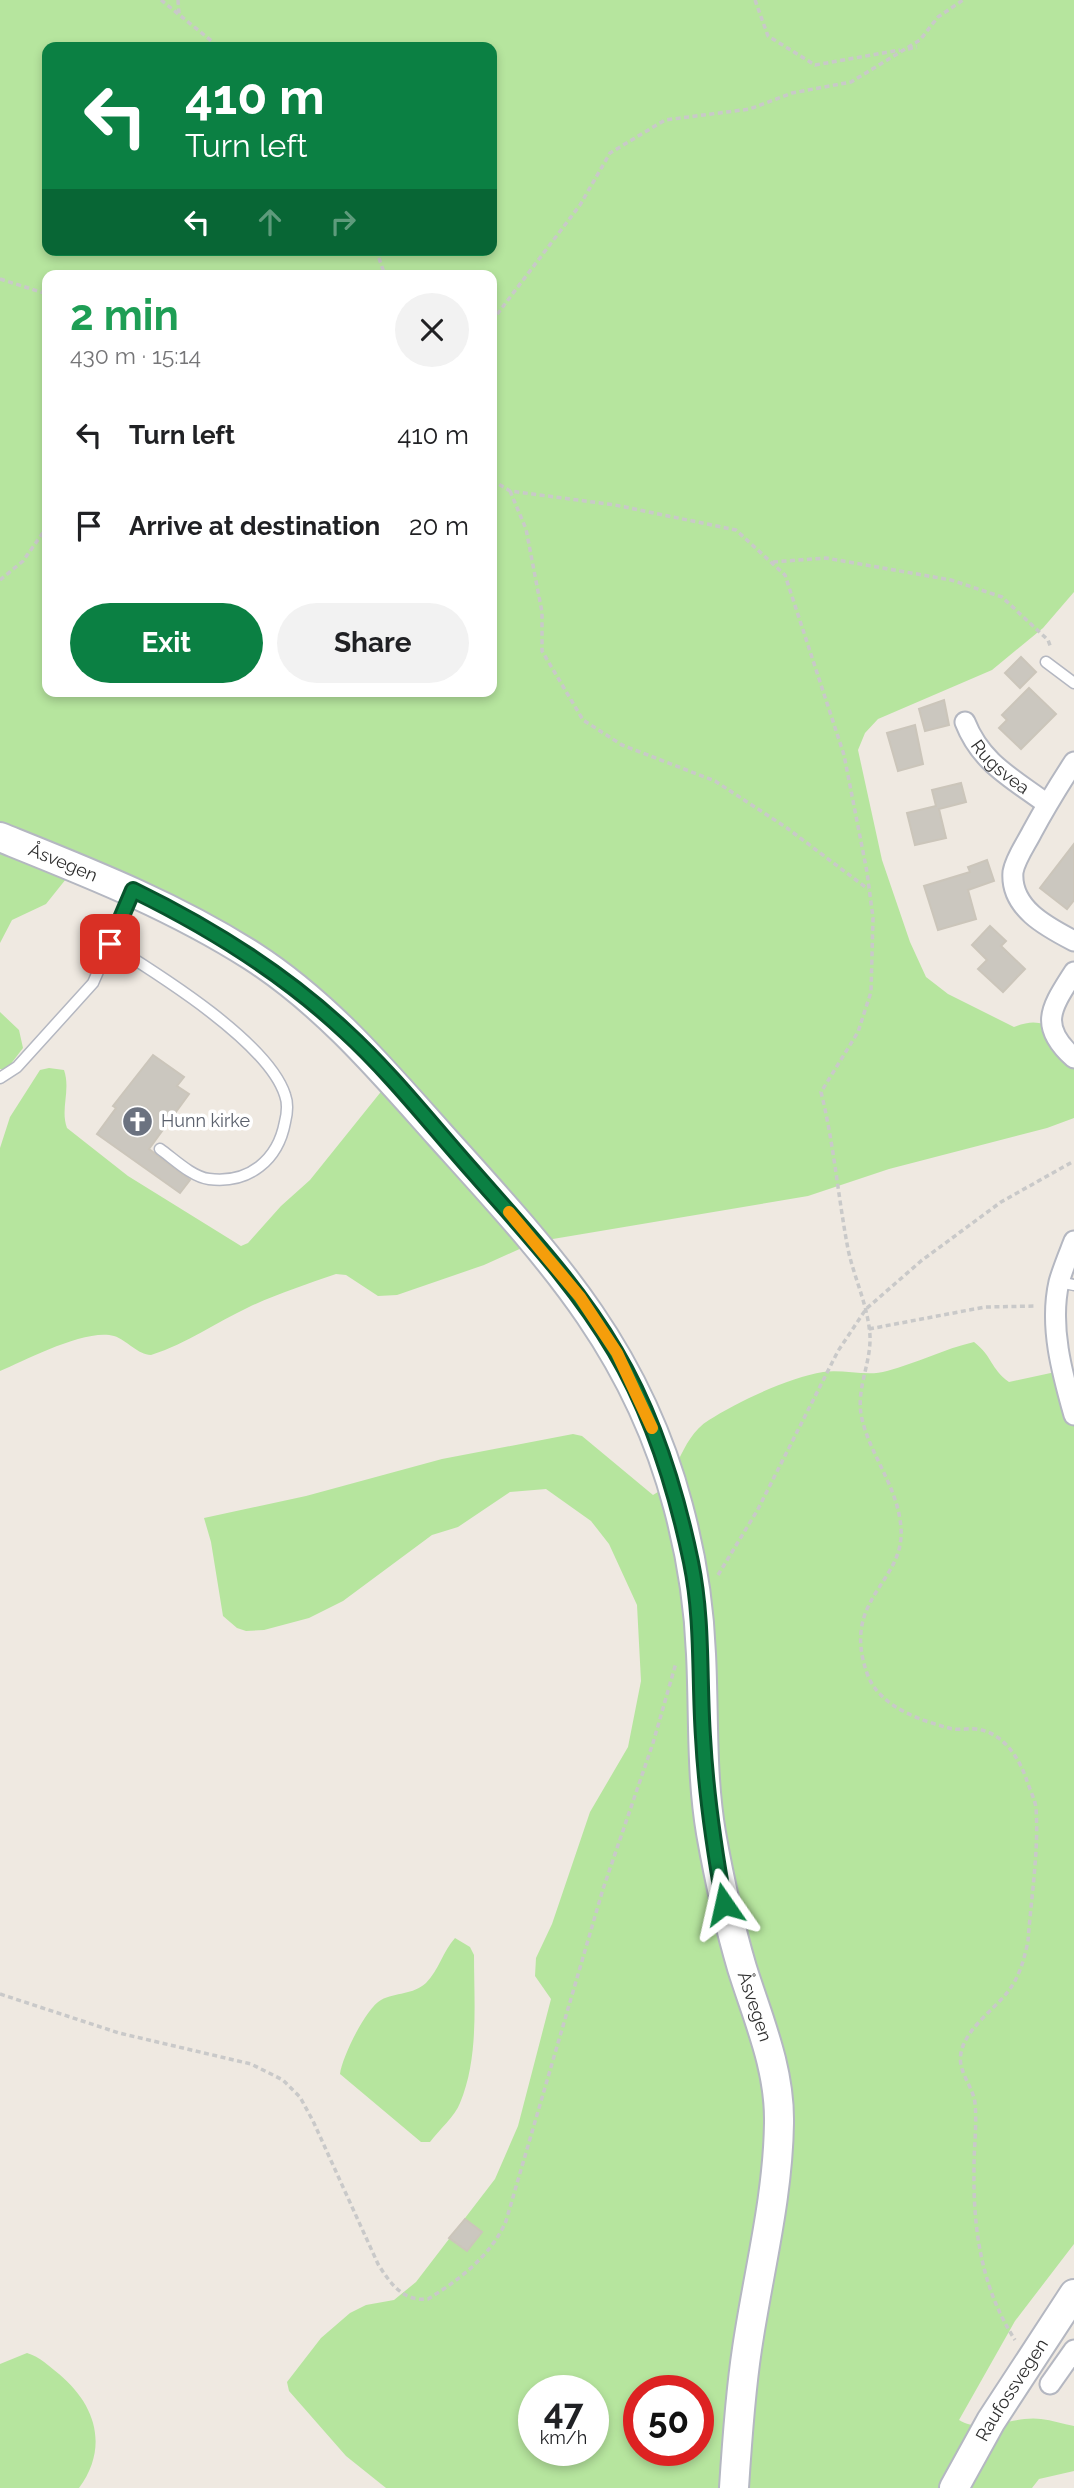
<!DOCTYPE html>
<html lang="en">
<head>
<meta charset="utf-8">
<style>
  :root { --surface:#fff; --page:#f2f2f2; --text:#202124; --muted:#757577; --accent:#0b8043 }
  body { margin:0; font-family:Raleway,sans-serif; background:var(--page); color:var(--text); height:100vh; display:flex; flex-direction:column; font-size:26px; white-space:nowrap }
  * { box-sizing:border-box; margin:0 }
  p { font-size:23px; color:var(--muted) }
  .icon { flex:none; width:38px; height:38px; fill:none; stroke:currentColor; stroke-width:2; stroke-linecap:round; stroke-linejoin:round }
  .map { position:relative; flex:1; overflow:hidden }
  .drawer { position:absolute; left:42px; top:270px; width:455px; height:427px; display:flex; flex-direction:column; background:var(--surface); border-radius:14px; box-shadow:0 4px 10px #0003 }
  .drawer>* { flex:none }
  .guide { position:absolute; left:42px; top:42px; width:455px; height:214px; border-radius:14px; box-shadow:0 4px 10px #0003; background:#0b8043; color:#fff; overflow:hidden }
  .speed { position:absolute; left:518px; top:2375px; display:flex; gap:14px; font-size:35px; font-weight:700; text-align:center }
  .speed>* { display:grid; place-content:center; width:91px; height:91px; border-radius:50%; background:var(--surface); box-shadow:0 4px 10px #0003; line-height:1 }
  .speed small { font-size:18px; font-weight:400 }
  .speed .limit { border:10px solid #d22; background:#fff; color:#111 }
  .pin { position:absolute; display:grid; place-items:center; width:60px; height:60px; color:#fff; margin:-30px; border-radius:14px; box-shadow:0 4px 10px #0006 }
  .me { position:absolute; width:77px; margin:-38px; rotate:349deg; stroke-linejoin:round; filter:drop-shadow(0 0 5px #0008) }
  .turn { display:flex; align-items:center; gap:24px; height:147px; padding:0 28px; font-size:32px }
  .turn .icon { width:91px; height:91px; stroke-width:2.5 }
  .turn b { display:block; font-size:49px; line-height:60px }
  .lanes { display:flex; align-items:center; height:66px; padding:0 28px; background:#0003; justify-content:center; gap:35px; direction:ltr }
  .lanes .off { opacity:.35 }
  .round { display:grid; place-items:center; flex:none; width:74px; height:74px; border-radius:37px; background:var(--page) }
  .headline { display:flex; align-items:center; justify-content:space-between; height:119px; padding:0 28px }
  h1 { font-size:42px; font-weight:700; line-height:52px; color:#1e9e55 }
  .primary-button { display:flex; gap:14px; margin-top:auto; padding:14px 28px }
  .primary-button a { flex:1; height:80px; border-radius:42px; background:var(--accent); color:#fff; font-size:28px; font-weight:700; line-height:80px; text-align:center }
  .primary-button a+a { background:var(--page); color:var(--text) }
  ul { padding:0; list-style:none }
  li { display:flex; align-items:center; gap:21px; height:91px; padding:0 28px }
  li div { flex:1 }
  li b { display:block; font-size:26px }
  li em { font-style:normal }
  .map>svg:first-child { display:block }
  .green { fill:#b6e59e; fill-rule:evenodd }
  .building { fill:#cbc7bf; stroke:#cbc5ba; stroke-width:2 }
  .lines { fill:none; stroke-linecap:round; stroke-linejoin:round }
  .service-casing { stroke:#b4b7c1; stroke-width:13 }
  .minor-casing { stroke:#b4b7c1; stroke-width:23 }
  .secondary-casing { stroke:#b4b7c1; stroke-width:32 }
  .path { stroke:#c9c9c9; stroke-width:3.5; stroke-dasharray:5 3.5; stroke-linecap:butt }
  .service { stroke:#fff; stroke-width:10 }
  .minor { stroke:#fff; stroke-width:19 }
  .secondary { stroke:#fff; stroke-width:28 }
  .route-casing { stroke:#07532c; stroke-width:18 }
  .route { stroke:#0b8043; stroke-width:12 }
  .slow { stroke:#f59e0b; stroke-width:12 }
  .labels { text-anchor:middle; stroke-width:7; stroke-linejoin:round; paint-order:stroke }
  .street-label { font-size:18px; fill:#2e2e2e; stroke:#fff }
  .worship-label { font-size:18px; fill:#5b616d; stroke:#fff; text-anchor:start }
</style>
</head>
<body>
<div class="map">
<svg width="1074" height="2488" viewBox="0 0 1074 2488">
  <rect width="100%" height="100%" fill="#efe9e1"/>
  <!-- green -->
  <path class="green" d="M0,0H1074V592L1043,628L992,670L878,719L865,733L858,750L882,860L910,942L926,977L948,994L1014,1027C1044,1015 1051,1029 1074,1047V1118L1047,1128L889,1169L808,1196L535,1242L484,1265L397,1295L378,1296L346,1275L336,1274C307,1284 277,1294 249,1307C215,1323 188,1343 151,1355C138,1355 127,1340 114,1336C86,1328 26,1360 0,1371V1148L10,1117L40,1070L49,1068L64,1070C71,1090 60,1109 67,1128L128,1176L241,1246L248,1243L281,1206L310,1180L392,1078L272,963L70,874L46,904L12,920L0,943ZM47,47H492V250H47ZM47,275H492V691H47Z
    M0,1012L19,1030L23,1048L7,1069H0Z
    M974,1342C993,1357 990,1368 1009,1382L1060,1371L1074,1381V2244L1015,2321L959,2420C984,2435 1014,2415 1041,2419C1052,2420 1063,2424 1074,2426V2471L1039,2479L1032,2488H386L346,2456L289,2391L287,2382L321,2338L350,2313L366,2305L394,2300L416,2282L495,2179L518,2126L551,1999L535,1976L536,1958L552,1924L590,1812L628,1747L641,1681L637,1605L609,1544L591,1521L546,1489L510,1492L458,1527L432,1535L343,1601L309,1618L264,1630L246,1631L237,1628L223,1616L211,1542L204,1518L306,1496L442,1459L573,1434L582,1436L653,1495C677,1484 678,1439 709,1420C737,1402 790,1377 823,1372C844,1369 868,1377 887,1371C917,1363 944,1349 974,1342ZM534,2390H593V2450H534ZM639,2390H698V2450H639Z
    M455,1938L470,1947L474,1955C474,2003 479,2058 460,2103C455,2116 439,2130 430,2142H421L340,2074C342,2057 366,2008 381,2000C396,1992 413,1995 426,1983C439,1970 443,1951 455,1938Z
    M27,2353C40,2357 49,2366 59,2374C96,2405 109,2447 79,2488H0V2364Z"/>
  <!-- building -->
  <path class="building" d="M1021,657L1036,672L1020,688L1005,673Z
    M1029,688L1056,714L1021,749L999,728L1007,720L1002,715Z
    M944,700L949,725L925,731L919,709Z
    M915,725L923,764L898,771L887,733Z
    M961,783L966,802L939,809L946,838L915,845L907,813L936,806L932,790Z
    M1074,844V900L1067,909L1040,888Z
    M987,860L994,881L968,890L976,919L938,930L924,886L970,872L968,867Z
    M990,926L1006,941L1001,946L1025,969L1003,992L978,969L987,960L972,945Z
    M153,1055L184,1077L177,1086L189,1094L149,1149L190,1180L180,1193L97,1134L116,1108L113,1106Z
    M465,2219L482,2232L467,2251L449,2238Z"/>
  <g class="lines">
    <defs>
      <path id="service" d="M1046,662L1074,683
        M130,896L110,944C158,974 268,1042 285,1095C288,1103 287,1114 285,1122C278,1160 249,1184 209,1179C192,1177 174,1159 160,1149
        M0,1078L17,1067L93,983L110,944
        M1059,1282L1074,1285"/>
      <g id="minor">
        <path id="s1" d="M965,722C981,763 1012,778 1047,804"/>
        <path d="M1074,762C1059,785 1045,808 1032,832C1026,844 1015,859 1013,872C1010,908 1047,927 1074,941"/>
        <path d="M1074,972C1052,1007 1037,1025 1074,1058"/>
        <path d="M1074,1241C1069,1254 1063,1268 1059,1282C1049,1326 1062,1373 1074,1415"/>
        <path d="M1050,2384L1074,2350"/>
      </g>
      <g id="secondary">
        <path id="s2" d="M0,837C87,872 172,905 252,956C325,1003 381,1069 439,1134C546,1253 636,1346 678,1506C691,1554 699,1604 701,1654C704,1713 701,1774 711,1833C719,1878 729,1924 742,1968C758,2019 780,2068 779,2123C778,2199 758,2274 747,2349C740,2395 737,2441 734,2488"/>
        <path id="s3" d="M954,2488L991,2421L1074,2294"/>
      </g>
    </defs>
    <!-- service casing -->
    <use href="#service" class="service-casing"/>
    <!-- minor casing -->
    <use href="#minor" class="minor-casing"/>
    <!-- secondary casing -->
    <use href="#secondary" class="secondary-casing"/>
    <!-- path -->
    <path class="path" d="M161,0L219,47
      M178,0L179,14
      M755,0L768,36L815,65L900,50
      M908,49L917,47
      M376,250L385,275
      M0,279L47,294
      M492,321L580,205L610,153L665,120L750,109L792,93L851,82L920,40L938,17L963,0
      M492,480L510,491L615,505L736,530L785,575L844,755L867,872L873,918L871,992L858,1032L821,1092C834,1144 838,1197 848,1249C854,1278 868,1305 870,1336C871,1365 855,1390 862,1419C871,1457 898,1487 901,1528C905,1584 839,1598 868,1676C881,1707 919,1720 949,1728C958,1731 967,1728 976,1729C1002,1732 1018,1756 1026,1778C1029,1788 1035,1799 1036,1808C1039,1851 1031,1898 1028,1941C1024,1960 1019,1979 1006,1994C992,2011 965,2030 961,2053C957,2071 973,2086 975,2103C977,2124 974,2147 974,2167C973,2229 981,2287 1015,2340
      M510,491L526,529L542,612V651L583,720L622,745L715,781L787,828L868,889
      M773,562L826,558L951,580L1002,597L1048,640L1051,648
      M0,580L23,561L47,527
      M869,1329L985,1307L1036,1306
      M718,1575L757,1511L838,1351L866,1309L921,1261L1001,1202L1074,1161
      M0,1994L119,2033L251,2064L283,2080L300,2097L313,2121L378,2264C390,2283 403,2302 428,2299C459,2280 491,2256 506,2221L603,1889L653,1743L676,1663"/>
    <!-- service -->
    <use href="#service" class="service"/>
    <!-- minor -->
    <use href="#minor" class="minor"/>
    <!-- secondary -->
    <use href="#secondary" class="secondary"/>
  </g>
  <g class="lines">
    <defs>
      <path id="route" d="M110,944L133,890C211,928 282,972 345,1031C392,1074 433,1127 476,1175C525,1231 577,1286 615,1351C653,1415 676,1490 691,1562C703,1620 699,1678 703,1737C706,1793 714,1848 724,1904"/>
    </defs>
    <!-- route casing -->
    <use href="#route" class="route-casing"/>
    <!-- route -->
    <use href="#route" class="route"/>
    <!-- slow -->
    <path class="slow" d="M509,1212L580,1297L617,1353L652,1428"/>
  </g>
  <!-- icons -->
  <defs>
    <symbol id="church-disc" viewBox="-11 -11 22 22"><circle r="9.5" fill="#6b7280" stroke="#fff"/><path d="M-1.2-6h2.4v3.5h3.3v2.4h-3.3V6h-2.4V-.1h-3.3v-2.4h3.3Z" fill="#fff"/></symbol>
  </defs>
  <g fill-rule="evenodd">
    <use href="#church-disc" x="120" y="1104" width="35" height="35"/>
  </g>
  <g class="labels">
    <!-- street labels -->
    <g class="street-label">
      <text dy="6" stroke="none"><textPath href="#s1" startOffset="58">Rugsvea</textPath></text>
      <text dy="6" stroke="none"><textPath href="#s2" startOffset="68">Åsvegen</textPath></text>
      <text dy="6" stroke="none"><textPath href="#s2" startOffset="1494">Åsvegen</textPath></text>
      <text dy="6" stroke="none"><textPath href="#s3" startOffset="114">Raufossvegen</textPath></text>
    </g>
    <!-- worship labels -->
    <g class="worship-label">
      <text x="161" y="1127">Hunn kirke</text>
    </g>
  </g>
</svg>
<div class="speed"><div>47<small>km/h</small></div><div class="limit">50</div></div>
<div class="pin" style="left:110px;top:944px;background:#d93025"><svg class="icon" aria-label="arrive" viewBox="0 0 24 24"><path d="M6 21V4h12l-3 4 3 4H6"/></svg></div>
<svg class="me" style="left:724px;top:1904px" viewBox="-20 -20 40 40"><path d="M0-17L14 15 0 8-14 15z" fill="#0b8043" stroke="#fff" stroke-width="4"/></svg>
<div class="guide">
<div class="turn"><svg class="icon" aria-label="left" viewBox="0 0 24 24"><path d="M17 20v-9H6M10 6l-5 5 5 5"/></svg><div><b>410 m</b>Turn left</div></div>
<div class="lanes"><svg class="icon" aria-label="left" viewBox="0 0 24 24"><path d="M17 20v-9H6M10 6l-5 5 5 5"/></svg><svg class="icon off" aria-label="ahead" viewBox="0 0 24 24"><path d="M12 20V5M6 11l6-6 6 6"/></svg><svg class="icon off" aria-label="right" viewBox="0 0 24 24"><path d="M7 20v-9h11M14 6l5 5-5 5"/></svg></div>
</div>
<section class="drawer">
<div class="headline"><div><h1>2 min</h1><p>430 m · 15:14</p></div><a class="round"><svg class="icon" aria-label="close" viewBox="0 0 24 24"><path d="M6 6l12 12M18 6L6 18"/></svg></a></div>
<ul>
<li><svg class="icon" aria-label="left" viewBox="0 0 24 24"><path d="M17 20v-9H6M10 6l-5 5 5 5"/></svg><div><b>Turn left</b></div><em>410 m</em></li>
<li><svg class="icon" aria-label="arrive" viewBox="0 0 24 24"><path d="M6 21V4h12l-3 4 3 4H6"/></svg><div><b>Arrive at destination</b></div><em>20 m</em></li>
</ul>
<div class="primary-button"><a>Exit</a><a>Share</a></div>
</section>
</div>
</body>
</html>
